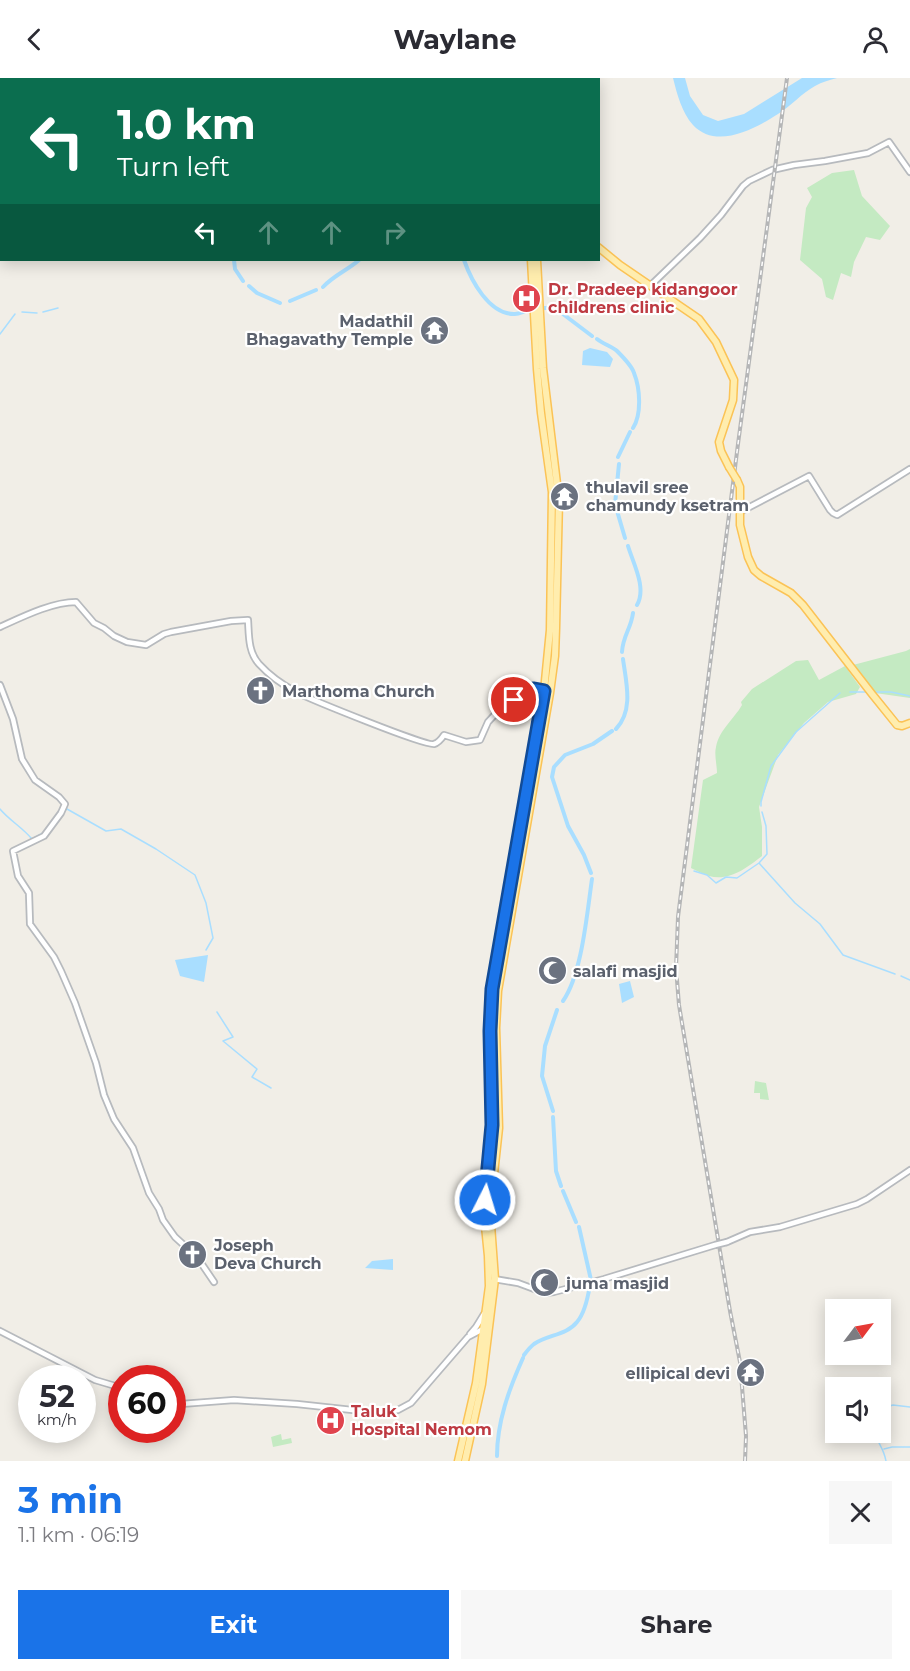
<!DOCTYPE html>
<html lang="en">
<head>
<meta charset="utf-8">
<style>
  :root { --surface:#fff; --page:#f7f7f7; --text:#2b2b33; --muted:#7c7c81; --accent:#1a73e8 }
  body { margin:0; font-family:Montserrat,sans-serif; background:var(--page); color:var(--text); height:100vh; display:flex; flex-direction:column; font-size:22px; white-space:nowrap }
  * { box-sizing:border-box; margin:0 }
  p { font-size:20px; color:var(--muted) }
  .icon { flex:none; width:33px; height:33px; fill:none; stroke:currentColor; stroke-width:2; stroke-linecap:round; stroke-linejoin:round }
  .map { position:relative; height:1383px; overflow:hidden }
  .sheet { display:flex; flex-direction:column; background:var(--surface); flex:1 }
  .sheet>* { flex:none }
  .guide { position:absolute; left:0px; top:0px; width:600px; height:183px; box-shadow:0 3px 15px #0003; background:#0b6e4f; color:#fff; overflow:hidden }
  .needle { width:39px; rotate:58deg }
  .controls { position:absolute; left:825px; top:1221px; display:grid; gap:12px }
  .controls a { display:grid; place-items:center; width:66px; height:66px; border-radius:0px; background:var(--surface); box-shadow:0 3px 15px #0003; font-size:30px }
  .speed { position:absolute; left:18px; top:1287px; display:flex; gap:12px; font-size:30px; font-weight:700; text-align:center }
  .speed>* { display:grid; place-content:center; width:78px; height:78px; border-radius:50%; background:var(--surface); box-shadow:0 3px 15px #0003; line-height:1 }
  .speed small { font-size:15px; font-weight:400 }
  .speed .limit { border:9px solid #d22; background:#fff; color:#111 }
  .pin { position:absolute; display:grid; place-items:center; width:51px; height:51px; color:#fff; margin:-26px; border:3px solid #fff; border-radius:50%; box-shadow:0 2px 6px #0007 }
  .me { position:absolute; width:66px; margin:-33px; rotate:5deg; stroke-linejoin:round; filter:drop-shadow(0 0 4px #0008) }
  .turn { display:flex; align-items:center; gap:21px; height:126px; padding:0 18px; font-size:27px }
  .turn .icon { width:78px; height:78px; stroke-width:2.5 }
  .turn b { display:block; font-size:42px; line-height:51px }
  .lanes { display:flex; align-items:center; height:57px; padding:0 18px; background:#0003; justify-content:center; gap:30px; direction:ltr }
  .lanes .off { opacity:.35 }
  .round { display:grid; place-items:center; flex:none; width:63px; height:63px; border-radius:0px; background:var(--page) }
  .head { display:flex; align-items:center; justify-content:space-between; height:102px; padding:0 18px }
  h1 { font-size:36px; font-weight:700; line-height:45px; color:var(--accent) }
  .cta { display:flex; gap:12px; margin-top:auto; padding:12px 18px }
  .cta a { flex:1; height:69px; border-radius:0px; background:var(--accent); color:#fff; font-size:24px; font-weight:700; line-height:69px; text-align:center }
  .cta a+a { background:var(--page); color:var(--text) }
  header { display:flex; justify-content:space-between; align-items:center; height:78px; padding:0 18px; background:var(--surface); font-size:27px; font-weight:700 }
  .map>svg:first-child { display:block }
  .green { fill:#c4eac2 }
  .water { fill:#a9deff }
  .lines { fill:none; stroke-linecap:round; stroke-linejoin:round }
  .stream { stroke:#a9deff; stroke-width:1.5 }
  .canal { stroke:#a9deff; stroke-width:4 }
  .minor-casing { stroke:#b7babe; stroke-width:8 }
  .major-casing { stroke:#fbc356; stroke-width:9 }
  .minor { stroke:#fff; stroke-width:4.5 }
  .major { stroke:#ffedae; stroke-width:6 }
  .rail-casing { stroke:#b5b6b7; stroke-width:4 }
  .rail { stroke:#fff; stroke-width:1.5; stroke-dasharray:4.5; stroke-linecap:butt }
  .minor-bridge-casing { stroke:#b7babe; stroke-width:8; stroke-linecap:butt }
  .major-bridge-casing { stroke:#fbc356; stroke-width:9; stroke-linecap:butt }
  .minor-bridge { stroke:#fff; stroke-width:4.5 }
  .major-bridge { stroke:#ffedae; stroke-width:6 }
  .route-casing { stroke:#114b97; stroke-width:15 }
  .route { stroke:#1a73e8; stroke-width:10 }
  .labels { text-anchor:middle; stroke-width:4.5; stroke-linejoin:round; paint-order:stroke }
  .health-label { font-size:16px; font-weight:bold; fill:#be3a42; stroke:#fff; text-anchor:start }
  .worship-label { font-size:16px; font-weight:bold; fill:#5b616d; stroke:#fff; text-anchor:start }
</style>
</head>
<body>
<header><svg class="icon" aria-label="back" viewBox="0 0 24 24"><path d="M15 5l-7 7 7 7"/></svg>Waylane<svg class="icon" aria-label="person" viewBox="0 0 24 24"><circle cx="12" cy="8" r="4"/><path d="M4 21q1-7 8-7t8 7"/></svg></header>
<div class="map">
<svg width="910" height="1383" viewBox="0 0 910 1383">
  <rect width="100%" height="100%" fill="#f1eee7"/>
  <!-- green -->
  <path class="green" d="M854,92L862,118L890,148L880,162L866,159L854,184L851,199L841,195L833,222L826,219L822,201L800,182L806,130L812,119L807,110L832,95Z
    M910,571V620L875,615L853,587L906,573Z
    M808,582L819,602L845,588L860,609L856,616L828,624L804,645L778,677L759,729L762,749V778C748,789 729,804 709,798C703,796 697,793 691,790L703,702L717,695C717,687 714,677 716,669C719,652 734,641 742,627L741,624L752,611L796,583Z
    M755,1003L766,1005L769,1022L760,1021V1015H754Z
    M281,1356L282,1362L291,1360L292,1365L273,1369L271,1359Z"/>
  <!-- water -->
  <path class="water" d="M673,0H685L690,18L703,37L718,43L744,36L802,0H837C830,2 822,4 815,8C802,15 791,28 778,36C755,51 716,72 693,47C682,35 677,16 673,0Z
    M590,270L607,274L613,281L610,289L582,287L583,273Z
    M208,877L204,904L180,898L175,882Z
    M630,903L634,919L622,925L619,906Z
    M393,1181V1192L365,1190L372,1183Z"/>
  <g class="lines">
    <!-- stream -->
    <path class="stream" d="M22,234L37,235
      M43,234L58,230
      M0,256L15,236
      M850,614H867
      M873,614H891L910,618
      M761,728V724L771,688L796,654L840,615
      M0,731C9,742 22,749 32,761L43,755
      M63,734L67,731L106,753L121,751L156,771L195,797L206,825L213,860L206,872
      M759,785L795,825L820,846L843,877L895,896
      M694,793L707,797L716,805L726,799L737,800L759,785L767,776L766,748L762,734
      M901,898L910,902
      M217,934L233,959L223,963L257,991L252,999L271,1010
      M880,1331L893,1327L910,1329
      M874,1354C878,1365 884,1371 886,1383
      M884,1371L892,1369H910"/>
    <!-- canal -->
    <path class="canal" d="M261,0V2
      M234,182L235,191L243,203
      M464,182C471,202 489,237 515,236C519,236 522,234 525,233
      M249,208L257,215L280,225
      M323,209C334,197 348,192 359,182
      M290,223L316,212
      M542,230H555L592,258
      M597,261C602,265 614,270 617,273C622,278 632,288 634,295C640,310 642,336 633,350
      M618,379L630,354
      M619,386L615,426L625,460
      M628,468C633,485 647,510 637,527
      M622,574C623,557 631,551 633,535
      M616,651C634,632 626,604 623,581
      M591,795L584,777L568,748L552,699L554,689L565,677L593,666L612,653
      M563,923C582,896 587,835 592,801
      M553,1033L542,998L545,968L557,932
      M553,1039L556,1093L561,1108
      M563,1113L576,1144
      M579,1149L591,1202
      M524,1277C527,1273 530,1269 534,1266C547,1257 567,1257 577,1244C585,1235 588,1219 590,1207
      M497,1378C497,1344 509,1311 523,1280"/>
    <defs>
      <path id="minor" d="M651,207L700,160L721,137L743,108L749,103L772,92L794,87L825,83L868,75L889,64L910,94
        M740,434L809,398L830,432L833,435L837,437L910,391
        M0,549C22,539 52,524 76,524L94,545L104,550L114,558L127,564L146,567L164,556L171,554L231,543L248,542C249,557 248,574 259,586C269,597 283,607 296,614C310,621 427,669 434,666C438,665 442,660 444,657L466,664L480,662L488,644L499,632L533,611L545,614
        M0,607L13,641L22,681L35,702L59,719L65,726L61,735L44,758L13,773L18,798L29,815L30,846L54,879L61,893L75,925L96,985L104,1017L114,1041L133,1070L149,1115L159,1131L163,1142L175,1159L197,1179L214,1204
        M727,1164L750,1154L780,1149L857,1126L867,1121L910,1092
        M494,1201L518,1205L545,1215L554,1214L604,1201L715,1167
        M0,1253L95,1302L122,1310
        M470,1256L476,1249L484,1236
        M172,1323L181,1326L234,1322L297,1326L380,1335L398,1332L411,1325L468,1259L483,1251"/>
      <path id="major" d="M531,2V0
        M536,2L537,0
        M598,169L620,187L699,241L716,264L734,302L733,322L719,364L721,373L729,389
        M737,402L740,409V447L748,479L754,492L761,498L791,515L803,527L872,616L897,647L902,648L910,645
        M458,1383L476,1305L489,1208L488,1178L484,1138L492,1047L490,953L492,911L544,613L550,552L552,414L541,335L537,291L531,182
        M465,1383L482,1306L495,1201L490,1133L499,1050L496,950L498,913L550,615L555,578L556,550L559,422L543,290L537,182"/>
    </defs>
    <!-- minor casing -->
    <use href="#minor" class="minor-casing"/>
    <!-- major casing -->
    <use href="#major" class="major-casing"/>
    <!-- minor -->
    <use href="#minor" class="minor"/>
    <!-- major -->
    <use href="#major" class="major"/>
    <defs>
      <path id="rail" d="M745,1383L746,1358L740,1284L730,1233L679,927L676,890L678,839L738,366L787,0"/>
    </defs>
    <!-- rail casing -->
    <use href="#rail" class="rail-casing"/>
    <!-- rail -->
    <use href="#rail" class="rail"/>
    <defs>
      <path id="minor-bridge" d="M715,1167L727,1164"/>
      <path id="major-bridge" d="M729,389L737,402"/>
    </defs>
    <!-- minor-bridge casing -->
    <use href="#minor-bridge" class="minor-bridge-casing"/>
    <!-- major-bridge casing -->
    <use href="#major-bridge" class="major-bridge-casing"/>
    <!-- minor-bridge -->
    <use href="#minor-bridge" class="minor-bridge"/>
    <!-- major-bridge -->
    <use href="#major-bridge" class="major-bridge"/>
  </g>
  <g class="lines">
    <defs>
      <path id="route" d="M485,1122L492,1047L490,953L492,911L544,613L533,611L514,622"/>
    </defs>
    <!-- route casing -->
    <use href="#route" class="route-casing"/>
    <!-- route -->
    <use href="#route" class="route"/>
  </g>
  <!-- icons -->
  <defs>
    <symbol id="hospital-disc" viewBox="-11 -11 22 22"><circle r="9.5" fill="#e0444e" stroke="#fff"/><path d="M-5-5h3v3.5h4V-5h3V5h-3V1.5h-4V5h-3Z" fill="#fff"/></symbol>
    <symbol id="temple-disc" viewBox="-11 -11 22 22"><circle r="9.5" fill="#6b7280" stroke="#fff"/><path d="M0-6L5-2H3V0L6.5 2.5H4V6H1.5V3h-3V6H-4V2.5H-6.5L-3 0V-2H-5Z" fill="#fff"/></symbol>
    <symbol id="church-disc" viewBox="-11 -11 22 22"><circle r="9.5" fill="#6b7280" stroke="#fff"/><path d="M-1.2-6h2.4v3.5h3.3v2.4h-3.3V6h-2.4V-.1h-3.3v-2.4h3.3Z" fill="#fff"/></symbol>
    <symbol id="mosque-disc" viewBox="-11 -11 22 22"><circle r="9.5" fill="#6b7280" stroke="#fff"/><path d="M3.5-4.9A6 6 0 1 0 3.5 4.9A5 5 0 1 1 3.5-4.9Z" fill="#fff"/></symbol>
  </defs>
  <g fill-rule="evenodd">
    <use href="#hospital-disc" x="510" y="204" width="33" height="33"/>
    <use href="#temple-disc" x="418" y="236" width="33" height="33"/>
    <use href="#temple-disc" x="548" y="402" width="33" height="33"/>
    <use href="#church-disc" x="244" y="596" width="33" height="33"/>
    <use href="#mosque-disc" x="536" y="876" width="33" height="33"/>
    <use href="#church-disc" x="176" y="1160" width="33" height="33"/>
    <use href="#mosque-disc" x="528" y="1188" width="33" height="33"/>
    <use href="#temple-disc" x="734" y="1278" width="33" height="33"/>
    <use href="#hospital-disc" x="314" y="1326" width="33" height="33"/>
  </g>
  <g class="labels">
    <!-- health labels -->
    <g class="health-label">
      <text x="548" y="217">Dr. Pradeep kidangoor<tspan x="548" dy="18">childrens clinic</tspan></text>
      <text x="351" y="1339">Taluk<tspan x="351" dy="18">Hospital Nemom</tspan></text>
    </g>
    <!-- worship labels -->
    <g class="worship-label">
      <text x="413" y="249" text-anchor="end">Madathil<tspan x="413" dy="18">Bhagavathy Temple</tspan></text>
      <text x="586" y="415">thulavil sree<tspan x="586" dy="18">chamundy ksetram</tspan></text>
      <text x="282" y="619">Marthoma Church</text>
      <text x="573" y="899">salafi masjid</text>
      <text x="214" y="1173">Joseph<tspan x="214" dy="18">Deva Church</tspan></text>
      <text x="566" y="1211">juma masjid</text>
      <text x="730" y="1301" text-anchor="end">ellipical devi</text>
    </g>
  </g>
</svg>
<div class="controls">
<a><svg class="needle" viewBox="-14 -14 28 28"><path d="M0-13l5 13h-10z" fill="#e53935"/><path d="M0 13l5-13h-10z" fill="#7c7c81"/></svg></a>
<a><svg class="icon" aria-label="sound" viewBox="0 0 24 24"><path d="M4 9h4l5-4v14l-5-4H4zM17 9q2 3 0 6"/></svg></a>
</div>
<div class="speed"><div>52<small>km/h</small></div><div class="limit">60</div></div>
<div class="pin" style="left:514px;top:622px;background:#d93025"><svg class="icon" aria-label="arrive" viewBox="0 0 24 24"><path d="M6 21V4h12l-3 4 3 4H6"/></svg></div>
<svg class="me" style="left:485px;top:1122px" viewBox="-20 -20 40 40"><circle r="17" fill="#1a73e8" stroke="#fff" stroke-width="3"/><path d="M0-11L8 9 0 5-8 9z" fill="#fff"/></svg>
<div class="guide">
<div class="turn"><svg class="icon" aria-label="left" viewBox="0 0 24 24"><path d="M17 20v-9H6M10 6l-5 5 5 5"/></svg><div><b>1.0 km</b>Turn left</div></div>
<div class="lanes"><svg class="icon" aria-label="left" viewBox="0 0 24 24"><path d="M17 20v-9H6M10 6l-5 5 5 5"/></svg><svg class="icon off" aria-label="ahead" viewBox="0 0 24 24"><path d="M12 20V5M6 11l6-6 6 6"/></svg><svg class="icon off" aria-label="ahead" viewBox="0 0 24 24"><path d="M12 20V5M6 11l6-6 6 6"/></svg><svg class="icon off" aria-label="right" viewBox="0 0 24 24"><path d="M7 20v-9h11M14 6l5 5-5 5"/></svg></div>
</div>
</div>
<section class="sheet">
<div class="head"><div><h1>3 min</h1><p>1.1 km · 06:19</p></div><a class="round"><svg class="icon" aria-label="close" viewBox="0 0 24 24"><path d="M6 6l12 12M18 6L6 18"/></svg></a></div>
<div class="cta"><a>Exit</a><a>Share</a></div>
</section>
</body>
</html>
